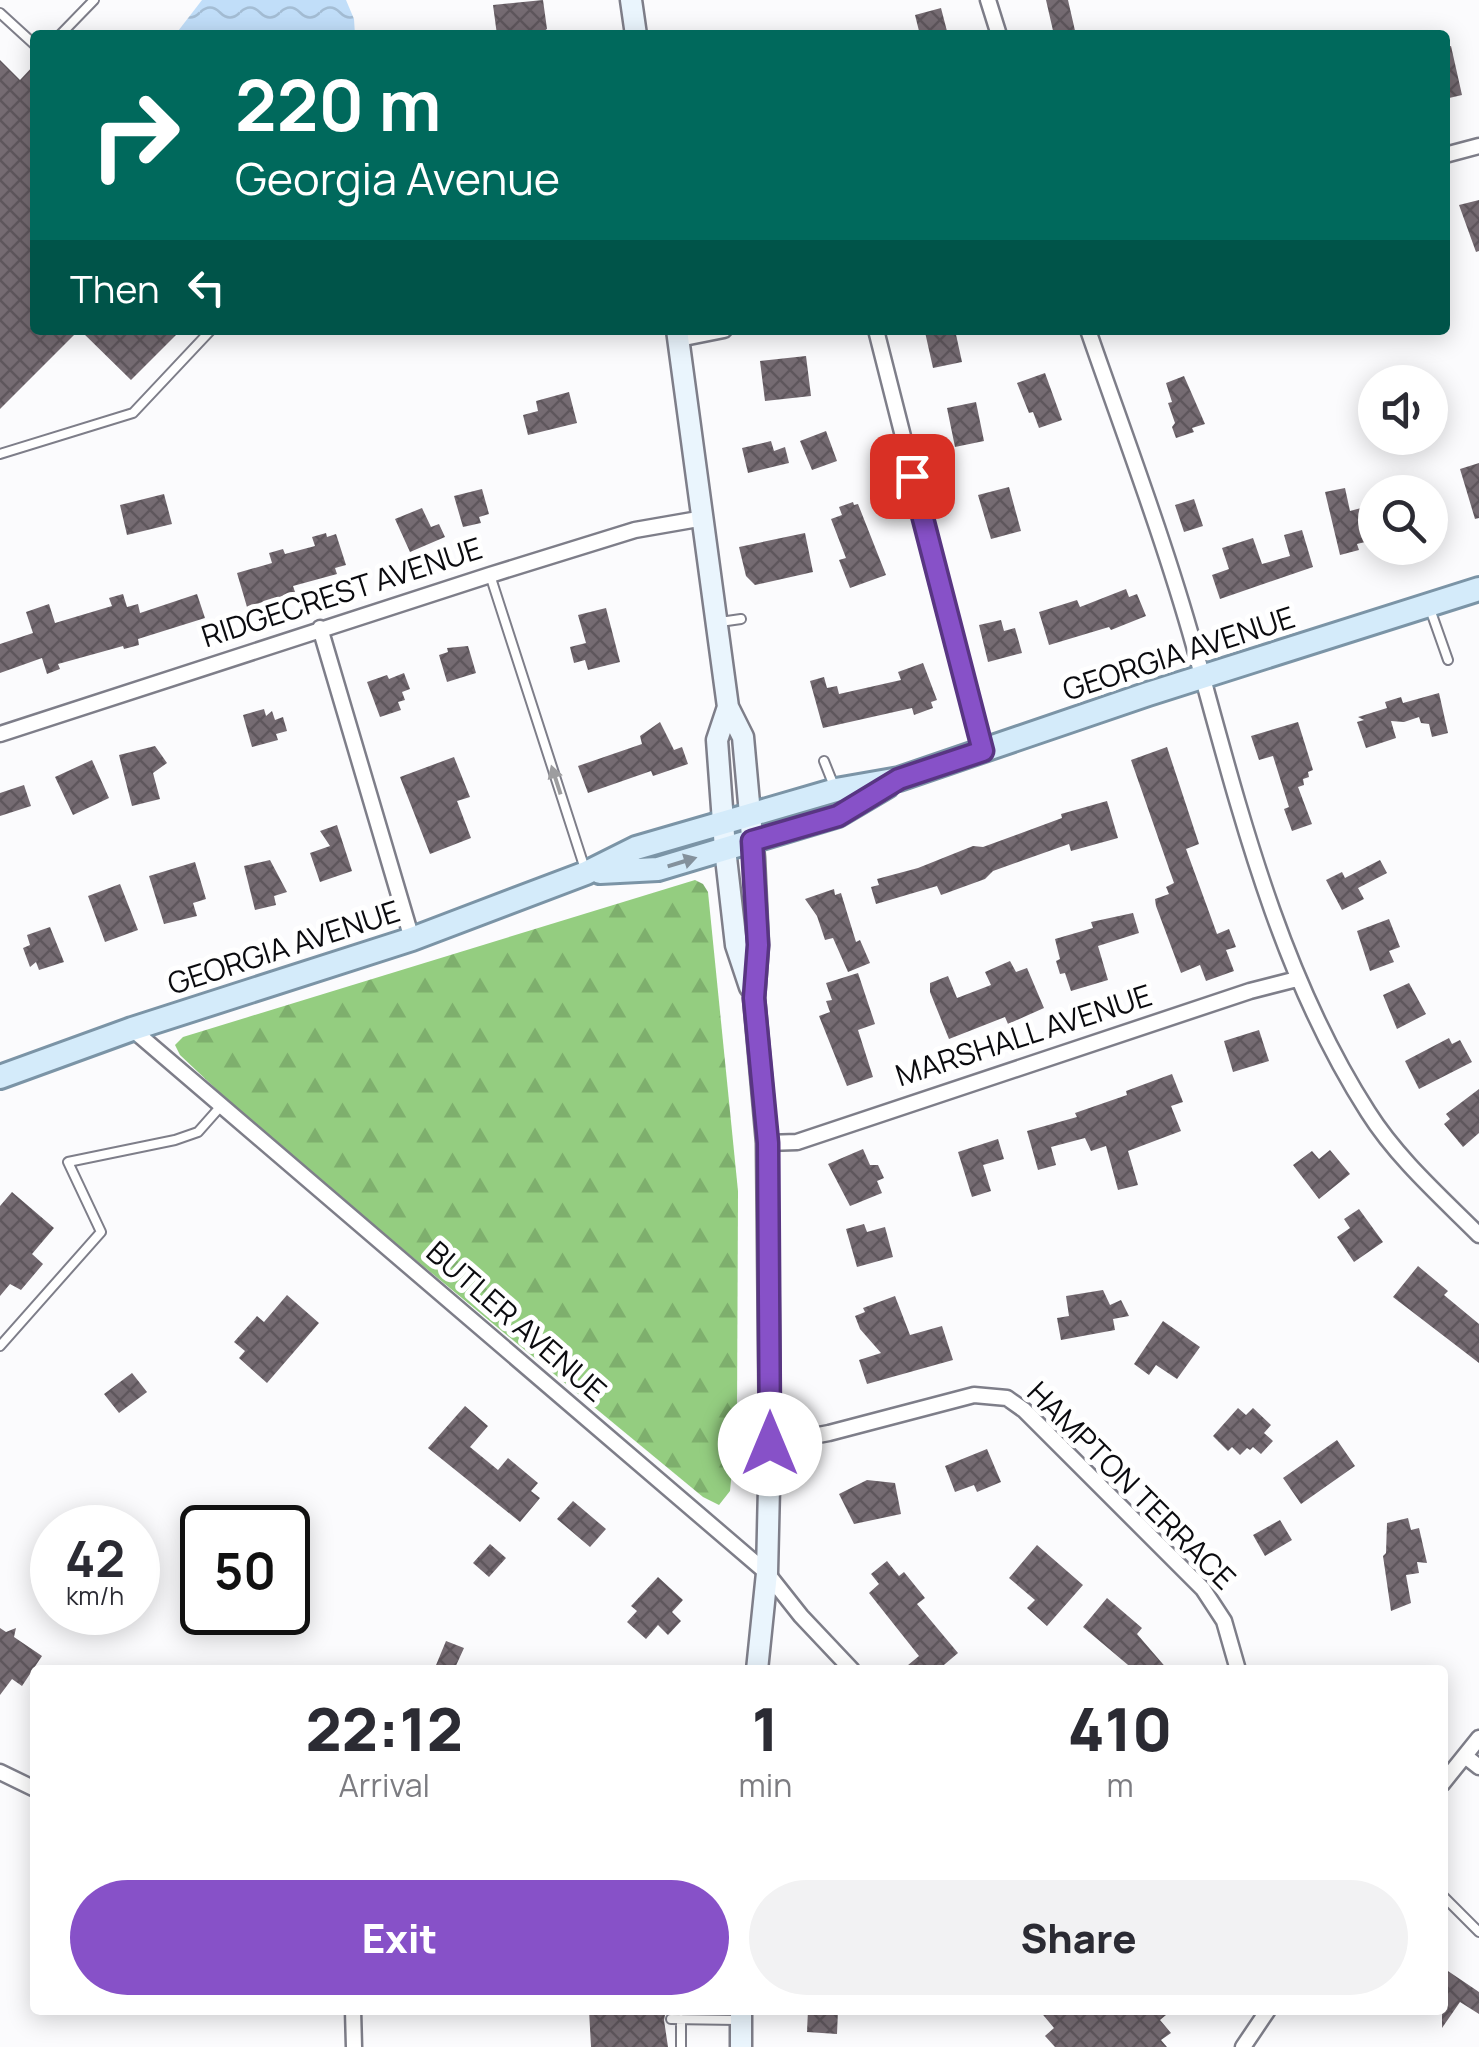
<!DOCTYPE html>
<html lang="en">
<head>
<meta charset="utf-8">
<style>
  :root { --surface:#fff; --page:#f2f2f3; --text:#2b2b33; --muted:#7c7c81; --accent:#8751c8 }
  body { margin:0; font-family:Manrope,sans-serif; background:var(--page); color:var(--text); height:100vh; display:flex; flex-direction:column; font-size:38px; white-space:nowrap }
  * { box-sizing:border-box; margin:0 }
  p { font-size:32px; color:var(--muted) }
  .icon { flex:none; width:55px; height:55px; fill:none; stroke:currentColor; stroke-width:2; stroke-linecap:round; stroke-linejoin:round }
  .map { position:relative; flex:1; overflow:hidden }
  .sheet { position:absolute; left:30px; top:1665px; width:1418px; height:350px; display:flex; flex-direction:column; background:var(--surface); border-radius:10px; box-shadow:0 5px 25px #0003 }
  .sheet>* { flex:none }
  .banner { position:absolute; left:30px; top:30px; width:1420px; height:305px; border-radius:10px; box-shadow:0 5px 25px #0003; background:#00695c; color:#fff; overflow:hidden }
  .tools { position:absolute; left:1358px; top:365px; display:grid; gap:20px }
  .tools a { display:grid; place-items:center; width:90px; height:90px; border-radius:50%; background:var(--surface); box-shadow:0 5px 25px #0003; font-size:50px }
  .speed { position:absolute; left:30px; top:1505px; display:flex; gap:20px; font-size:50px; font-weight:700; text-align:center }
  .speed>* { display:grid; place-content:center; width:130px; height:130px; border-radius:50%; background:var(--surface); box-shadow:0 5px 25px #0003; line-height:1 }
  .speed small { font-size:25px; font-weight:400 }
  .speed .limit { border:5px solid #111; border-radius:15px; background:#fff; color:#111 }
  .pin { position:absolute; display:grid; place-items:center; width:85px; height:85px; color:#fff; margin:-42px; border-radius:20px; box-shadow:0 5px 15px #0006 }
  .me { position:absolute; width:110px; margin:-55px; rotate:0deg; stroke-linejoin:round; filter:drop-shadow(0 0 8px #0008) }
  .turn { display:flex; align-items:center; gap:35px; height:210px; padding:0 40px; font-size:45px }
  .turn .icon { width:130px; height:130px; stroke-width:2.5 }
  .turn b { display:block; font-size:70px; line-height:85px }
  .then { display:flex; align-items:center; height:95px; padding:0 40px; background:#0003; gap:20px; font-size:38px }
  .eta { display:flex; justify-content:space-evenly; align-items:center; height:170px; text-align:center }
  .eta b { font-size:60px; font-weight:800; line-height:70px }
  .button { display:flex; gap:20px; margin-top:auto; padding:20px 40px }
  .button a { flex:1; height:115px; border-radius:60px; background:var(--accent); color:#fff; font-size:40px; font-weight:800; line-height:115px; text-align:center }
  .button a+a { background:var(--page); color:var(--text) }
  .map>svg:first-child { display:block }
  .forest { fill:url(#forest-firs) }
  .water { fill:url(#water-waves) }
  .building { fill:url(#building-cross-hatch) }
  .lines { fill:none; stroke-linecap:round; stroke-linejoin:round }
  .service-casing { stroke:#7e7e89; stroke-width:12 }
  .minor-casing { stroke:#7e7e89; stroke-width:19 }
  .secondary-casing { stroke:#7e7e89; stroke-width:25 }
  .primary-casing { stroke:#7b94a6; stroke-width:28 }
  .service { stroke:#fff; stroke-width:8 }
  .minor { stroke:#fff; stroke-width:14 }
  .secondary { stroke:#eaf5fd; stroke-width:20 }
  .primary { stroke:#d4ebfa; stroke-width:22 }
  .oneway { fill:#9d9d9f }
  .oneway2 { fill:#84919c }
  .route-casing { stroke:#583582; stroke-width:25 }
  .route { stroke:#8751c8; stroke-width:18 }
  .labels { text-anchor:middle; stroke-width:10; stroke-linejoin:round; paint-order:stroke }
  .street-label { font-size:30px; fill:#0b0b0f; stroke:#fff }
</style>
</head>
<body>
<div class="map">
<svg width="1479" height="2047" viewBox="0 0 1479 2047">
  <defs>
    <pattern id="forest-firs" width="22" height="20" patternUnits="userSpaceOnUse" patternTransform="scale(2.5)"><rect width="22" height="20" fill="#94cd80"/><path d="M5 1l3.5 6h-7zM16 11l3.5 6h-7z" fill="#7eaf6d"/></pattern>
    <pattern id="water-waves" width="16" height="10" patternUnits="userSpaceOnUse" patternTransform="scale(2.5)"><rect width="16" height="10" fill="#c1def9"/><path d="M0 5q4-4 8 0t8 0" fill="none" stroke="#a4bdd4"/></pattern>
    <pattern id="building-cross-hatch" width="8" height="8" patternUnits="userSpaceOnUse" patternTransform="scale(2.5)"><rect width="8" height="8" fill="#756b72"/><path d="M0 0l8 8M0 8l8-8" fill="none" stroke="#5e565c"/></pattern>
  </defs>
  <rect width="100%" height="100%" fill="#fbfbfd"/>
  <!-- forest -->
  <path class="forest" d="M695,880L703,884L708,892L738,1191L737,1417L730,1491L719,1505L703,1497L268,1138L180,1055L175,1045L183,1037Z"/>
  <!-- water -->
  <path class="water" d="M202,0H346L354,19L355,35H175Z"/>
  <!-- building -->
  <path class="building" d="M543,0L547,29L538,35H497L493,5Z
    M1046,0H1068L1076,35H1054Z
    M941,8L948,35H920L915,15Z
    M1451,46L1462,95L1445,99V47Z
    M0,60L20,80L35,64V330H79L0,409Z
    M1479,200V251L1476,252L1459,205Z
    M80,330H181L131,380Z
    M935,330H955L962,362L933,368L925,332Z
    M806,356L811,396L765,401L760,361Z
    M1045,373L1062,420L1039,428L1033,412L1029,413L1017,383Z
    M1184,376L1205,424L1192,428L1194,432L1176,438L1172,427L1175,423L1168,403L1172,402L1166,383Z
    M569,392L577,423L528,435L523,415L538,411L536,401Z
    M976,402L984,441L955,447L947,408Z
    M826,431L837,461L812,470L800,441Z
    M771,441L774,451L785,447L789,463L748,473L742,448Z
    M1479,463V518L1475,519L1460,469Z
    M1009,487L1021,531L991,539L978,495Z
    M1345,488L1350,511L1361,508L1369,541L1357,544L1359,550L1340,555L1325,492Z
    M482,489L489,514L479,517L481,523L463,527L454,496Z
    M164,494L172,524L127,535L120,505Z
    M1194,499L1203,526L1184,532L1175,505Z
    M853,502L854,505L858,504L886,575L850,588L839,560L846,558L831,519L842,515L839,507Z
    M422,508L431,527L439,524L445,537L410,552L395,519Z
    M1302,530L1313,567L1220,599L1212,575L1229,569L1222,548L1253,538L1262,564L1290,556L1284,535Z
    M326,533L327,537L336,534L346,565L335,568L337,574L293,586L295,592L247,607L237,573L272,563L269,553L283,549L285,554L315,546L312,537Z
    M805,533L813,572L755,585L746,576L739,547Z
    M1126,589L1129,597L1137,594L1146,616L1111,630L1109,627L1049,645L1039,612L1077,600L1080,607Z
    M123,594L127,607L138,604L140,613L197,594L205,618L138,639L139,645L124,649L123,646L58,664L60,669L47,674L42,658L0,673V644L33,633L26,612L49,604L55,623L112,606L109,598Z
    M606,608L620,662L588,670L585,660L574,663L570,647L586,643L578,615Z
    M1001,620L1004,631L1015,628L1022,653L988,662L979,625Z
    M468,646L476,673L447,682L439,655L448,652L447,648Z
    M923,663L937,700L931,702L933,708L914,715L912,708L823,728L810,681L824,677L827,688L837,686L839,694L901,680L898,672Z
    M404,673L410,689L402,692L405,700L398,702L401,710L380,717L367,682L387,675L389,679Z
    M1439,693L1448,733L1432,737L1429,724L1421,723L1419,717L1404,722L1391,721L1396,738L1366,748L1357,722L1364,720L1358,717L1387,708L1385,702L1401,697L1403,703Z
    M264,709L266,716L272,711L275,720L283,717L287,731L276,734L278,740L252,747L243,715Z
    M660,722L674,750L682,747L688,764L653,776L651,771L588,793L578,766L642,744L640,736Z
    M1298,722L1313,770L1308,772L1309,777L1303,779L1304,785L1298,787L1312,824L1292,831L1284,809L1289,807L1273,756L1259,760L1251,736Z
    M155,746L167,763L153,773L160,799L132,806L119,755Z
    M1167,747L1199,844L1186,849L1217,934L1229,929L1236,947L1226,950L1234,971L1206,981L1200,965L1181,973L1156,906L1155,899L1169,894L1166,887L1174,883L1131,760Z
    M454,757L470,797L457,801L471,838L430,854L400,777Z
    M92,760L109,798L73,815L55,777Z
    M24,785L31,806L0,816V793Z
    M1107,801L1118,838L1071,851L1069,844L993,871L985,879L941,895L937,886L876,904L871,887L879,885L877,879L918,868L973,846L983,847L1062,818L1061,814Z
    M337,825L352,871L320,882L310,853L330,846L320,831Z
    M270,860L287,892L274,896L276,905L255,910L244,866Z
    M1380,860L1387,873L1358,888L1364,899L1342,910L1326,880L1342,872L1345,878Z
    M195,862L206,899L193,903L197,916L164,924L149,876Z
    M120,884L138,930L105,942L88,896Z
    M834,889L835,895L841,893L856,942L860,940L870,963L848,972L833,938L825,940L817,916L805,899Z
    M1133,913L1139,933L1098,946L1108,980L1071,991L1065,973L1060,974L1056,961L1060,959L1055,939L1093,928L1091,922Z
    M1389,919L1400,947L1389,951L1394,962L1370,971L1357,931Z
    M50,927L64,962L39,970L36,962L30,967L23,948L30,945L27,935Z
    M1010,961L1016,972L1027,968L1044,1008L1008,1024L1005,1017L949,1039L930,992V983L948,976L957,998L991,985L985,972Z
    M858,973L875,1024L858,1030L873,1077L847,1086L819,1016L830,1012L826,1001L832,1000L826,983Z
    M1409,983L1426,1014L1397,1029L1383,995Z
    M1259,1030L1269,1061L1233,1072L1224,1041Z
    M1449,1038L1452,1044L1460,1040L1472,1062L1419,1089L1405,1061Z
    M1172,1074L1183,1102L1171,1106L1181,1131L1128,1151L1138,1185L1118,1190L1106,1146L1091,1151L1085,1138L1051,1147L1056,1165L1038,1170L1027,1131L1077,1117L1075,1113L1127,1095L1126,1091Z
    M1479,1089V1133L1463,1147L1444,1124L1450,1119L1446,1114Z
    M998,1139L1004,1159L983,1165L991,1191L972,1197L958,1152Z
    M863,1149L870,1165H878L884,1178L877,1181L882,1193L850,1206L828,1164Z
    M1330,1150L1350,1174L1319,1199L1293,1165L1312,1151L1319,1159Z
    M12,1192L54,1228L32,1254L43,1264L21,1290L10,1284L0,1296V1206Z
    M1359,1209L1383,1242L1354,1262L1337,1237L1350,1228L1344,1219Z
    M864,1224L867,1232L885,1227L893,1257L857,1267L846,1229Z
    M1418,1266L1448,1291L1444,1295L1479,1324V1363L1393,1297Z
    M1103,1290L1110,1305L1121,1300L1129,1316L1113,1319L1115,1330L1061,1340L1057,1318L1069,1316L1066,1296Z
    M287,1295L319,1323L267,1383L239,1358L245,1351L234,1342L257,1316L264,1322Z
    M895,1296L910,1335L942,1326L953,1360L867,1384L859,1360L881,1353L860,1329L855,1316L865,1312L863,1308Z
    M1163,1321L1200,1347L1177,1379L1156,1365L1149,1375L1134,1364Z
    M132,1373L147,1392L119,1413L104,1394Z
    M465,1406L488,1426L470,1447L498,1470L508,1458L538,1483L531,1491L540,1498L520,1522L428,1448Z
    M1238,1408L1246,1415L1253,1408L1271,1425L1264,1433L1273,1441L1261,1454L1253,1447L1250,1450L1247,1448L1240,1455L1232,1447L1228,1451L1213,1436Z
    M1337,1440L1355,1466L1301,1504L1283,1478Z
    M987,1449L1001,1482L977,1492L974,1485L955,1492L945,1466Z
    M867,1480L895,1483L901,1514L854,1524L839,1494Z
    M573,1501L606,1529L590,1547L557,1519Z
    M1408,1518L1411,1530L1419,1528L1427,1563L1417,1562L1419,1573L1406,1575L1411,1603L1391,1611L1383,1556L1386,1553L1387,1523Z
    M1280,1520L1292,1540L1265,1556L1253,1535Z
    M490,1544L506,1558L489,1577L473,1563Z
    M1037,1545L1083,1585L1047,1626L1027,1608L1035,1600L1009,1578Z
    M887,1561L899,1576L904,1572L925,1598L917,1604L958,1653L938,1670H902L919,1656L869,1593L879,1584L871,1574Z
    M658,1577L683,1600L672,1612L681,1621L668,1635L658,1625L646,1639L627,1622L637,1611L631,1606Z
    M1107,1598L1142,1628L1137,1634L1168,1670H1134L1083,1627Z
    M0,1628L6,1632L16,1628L14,1637L42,1656L22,1686L12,1679L0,1695Z
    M446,1641L464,1648L454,1670H434Z
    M1442,1967L1479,1992V2014L1460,2002L1442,2028Z
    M589,2010H666L664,2020L668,2047H591Z
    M808,2010H838L837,2034L807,2032Z
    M1039,2010H1172L1160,2020L1171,2033L1161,2040L1167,2047H1055L1045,2036L1054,2028Z"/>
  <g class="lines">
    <defs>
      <path id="service" d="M0,13L35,45
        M60,35L94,0
        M0,454L133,413L211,330
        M490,575L585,869
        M1430,609L1448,660
        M720,622L741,619
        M824,761L834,786
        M0,1346L101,1232L68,1162L175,1140L198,1132L221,1106
        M1442,1895L1479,1932
        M671,2019L737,2020
        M681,2047V2019"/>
      <path id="minor" d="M988,0L999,35
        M1445,155L1479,146
        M876,330L983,751
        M1088,330C1124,434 1164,539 1194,646C1238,804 1278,972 1368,1112C1397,1158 1440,1196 1479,1235
        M679,339L724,330
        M320,628L412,939
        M0,734L490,575L635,530L704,518
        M132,1029L767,1573L801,1616L852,1670
        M767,1143L797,1142L1250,991L1297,979
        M770,1444L829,1433L974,1395L1007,1398L1024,1410L1203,1589L1224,1621L1238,1670
        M1465,1756L1479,1767
        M0,1772L35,1789
        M1442,1784L1479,1738
        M353,2010L354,2047
        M1243,2047L1268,2010"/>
      <path id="secondary" d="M631,0L636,35
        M677,330L728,707L743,737L754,858L758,945L754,998L767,1143L770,1444L767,1573L757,1670
        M728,707L717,740L725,849L736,945L750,987
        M741,2010V2047"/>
      <path id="primary" d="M600,872L658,869L838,815L887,786
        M0,1077L132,1029L412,939L586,873L636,848L836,790L899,779L1148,694L1479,589"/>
    </defs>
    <!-- service casing -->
    <use href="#service" class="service-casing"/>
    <!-- minor casing -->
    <use href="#minor" class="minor-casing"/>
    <!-- secondary casing -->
    <use href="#secondary" class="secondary-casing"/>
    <!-- primary casing -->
    <use href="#primary" class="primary-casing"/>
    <!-- service -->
    <use href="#service" class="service"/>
    <!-- minor -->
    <use href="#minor" class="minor"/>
    <!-- secondary -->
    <use href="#secondary" class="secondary"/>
    <!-- primary -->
    <use href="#primary" class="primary"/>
  </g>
  <!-- one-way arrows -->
  <defs><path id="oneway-solid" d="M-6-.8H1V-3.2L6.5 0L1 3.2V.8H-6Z" transform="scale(2.5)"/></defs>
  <use class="oneway" href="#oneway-solid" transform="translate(556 780) rotate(-108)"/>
  <use class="oneway2" href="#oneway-solid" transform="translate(682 862) rotate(-17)"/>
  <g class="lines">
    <defs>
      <path id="route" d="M770,1444L768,1143L754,998L758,945L752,841L838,816L899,779L983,751L912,476"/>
    </defs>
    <!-- route casing -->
    <use href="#route" class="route-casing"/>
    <!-- route -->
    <use href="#route" class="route"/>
  </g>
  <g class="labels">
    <!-- street labels -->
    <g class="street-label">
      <text transform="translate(342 593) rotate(-18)" y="10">RIDGECREST AVENUE</text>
      <text transform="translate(1179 654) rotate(-18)" y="10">GEORGIA AVENUE</text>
      <text transform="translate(284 948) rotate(-18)" y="10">GEORGIA AVENUE</text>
      <text transform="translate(1024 1036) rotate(-18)" y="10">MARSHALL AVENUE</text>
      <text transform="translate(516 1322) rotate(41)" y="10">BUTLER AVENUE</text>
      <text transform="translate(1131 1486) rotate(45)" y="10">HAMPTON TERRACE</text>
    </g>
  </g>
</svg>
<div class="tools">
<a><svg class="icon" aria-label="sound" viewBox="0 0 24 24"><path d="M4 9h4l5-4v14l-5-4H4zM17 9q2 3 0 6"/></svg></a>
<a><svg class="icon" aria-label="search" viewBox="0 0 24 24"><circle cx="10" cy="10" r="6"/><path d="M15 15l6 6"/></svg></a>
</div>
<div class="speed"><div>42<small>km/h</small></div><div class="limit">50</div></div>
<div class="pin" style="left:912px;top:476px;background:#d93025"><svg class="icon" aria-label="arrive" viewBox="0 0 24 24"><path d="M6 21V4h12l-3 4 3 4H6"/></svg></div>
<svg class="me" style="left:770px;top:1444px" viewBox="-20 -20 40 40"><circle r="19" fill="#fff"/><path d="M0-13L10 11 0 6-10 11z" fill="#8751c8"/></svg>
<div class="banner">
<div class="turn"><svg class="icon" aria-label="right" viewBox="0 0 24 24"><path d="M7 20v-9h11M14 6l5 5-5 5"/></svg><div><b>220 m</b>Georgia Avenue</div></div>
<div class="then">Then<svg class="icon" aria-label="left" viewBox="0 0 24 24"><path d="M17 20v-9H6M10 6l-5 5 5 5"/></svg></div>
</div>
<section class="sheet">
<div class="eta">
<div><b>22:12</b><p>Arrival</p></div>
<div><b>1</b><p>min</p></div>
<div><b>410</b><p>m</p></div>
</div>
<div class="button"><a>Exit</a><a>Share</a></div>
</section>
</div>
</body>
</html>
